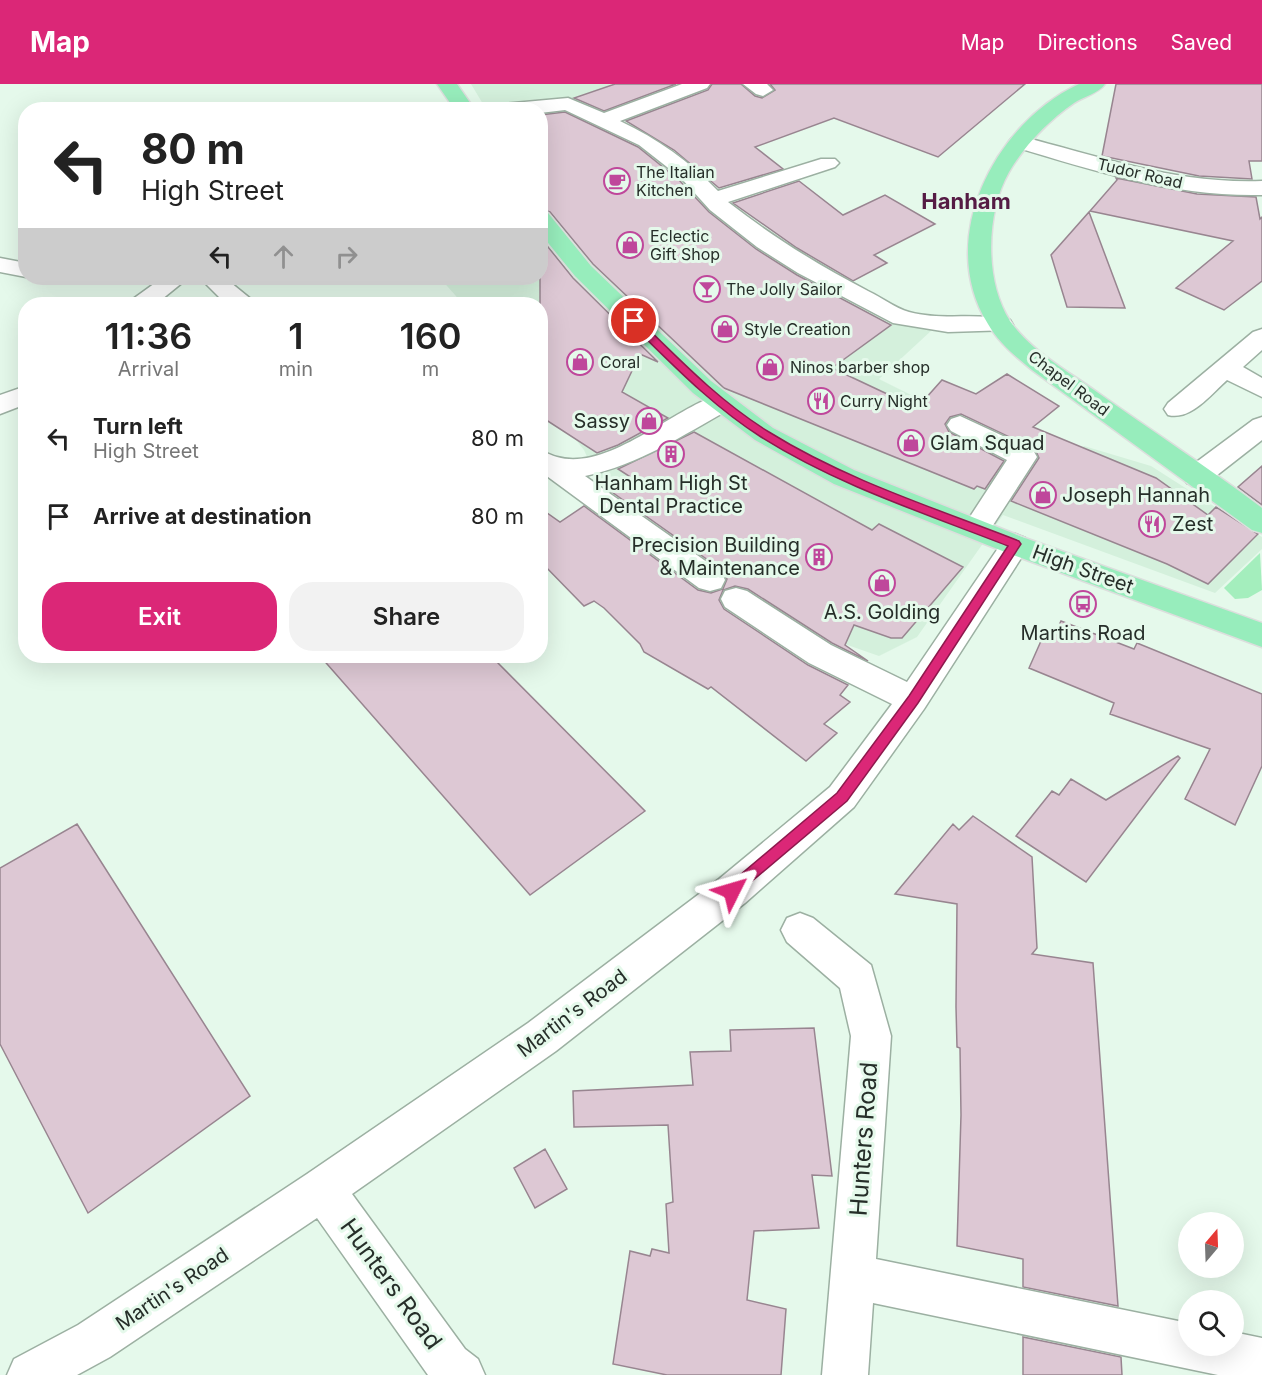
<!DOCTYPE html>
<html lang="en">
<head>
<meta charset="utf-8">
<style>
  :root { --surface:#fff; --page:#f2f2f2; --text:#222; --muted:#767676; --accent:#db2777 }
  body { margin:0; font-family:Inter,sans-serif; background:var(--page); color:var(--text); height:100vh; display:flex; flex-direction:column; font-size:22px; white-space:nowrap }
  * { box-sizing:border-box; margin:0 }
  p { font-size:20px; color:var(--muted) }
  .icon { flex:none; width:33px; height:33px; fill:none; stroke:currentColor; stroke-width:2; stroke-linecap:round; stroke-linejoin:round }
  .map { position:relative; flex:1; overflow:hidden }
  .panel { position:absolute; left:18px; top:213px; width:530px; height:366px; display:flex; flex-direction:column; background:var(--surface); border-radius:24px; box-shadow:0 6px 24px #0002 }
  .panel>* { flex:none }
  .hud { position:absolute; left:18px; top:18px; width:530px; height:183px; border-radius:24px; box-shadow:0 6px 24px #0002; background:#fff; color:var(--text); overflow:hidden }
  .needle { width:39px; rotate:19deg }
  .controls { position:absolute; left:1178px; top:1128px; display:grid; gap:12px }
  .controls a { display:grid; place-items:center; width:66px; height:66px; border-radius:50%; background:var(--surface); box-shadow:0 6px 24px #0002; font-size:30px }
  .pin { position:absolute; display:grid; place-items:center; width:51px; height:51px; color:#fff; margin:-26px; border:3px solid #fff; border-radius:50%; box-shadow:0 2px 6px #0007 }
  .me { position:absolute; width:66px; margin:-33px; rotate:50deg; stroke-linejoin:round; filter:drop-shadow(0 0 4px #0008) }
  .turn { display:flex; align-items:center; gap:21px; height:126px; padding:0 24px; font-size:27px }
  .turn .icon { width:78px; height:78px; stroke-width:2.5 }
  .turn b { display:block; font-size:42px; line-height:51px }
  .lanes { display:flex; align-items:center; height:57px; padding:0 24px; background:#0003; justify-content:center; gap:30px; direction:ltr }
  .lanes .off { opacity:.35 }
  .eta { display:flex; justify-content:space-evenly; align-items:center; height:102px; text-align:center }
  .eta b { font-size:36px; font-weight:600; line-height:42px }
  .primary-button { display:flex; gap:12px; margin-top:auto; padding:12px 24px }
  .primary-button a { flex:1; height:69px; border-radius:24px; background:var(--accent); color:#fff; font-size:24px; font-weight:600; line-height:69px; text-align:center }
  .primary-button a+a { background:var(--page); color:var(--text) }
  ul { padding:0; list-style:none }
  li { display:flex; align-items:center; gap:18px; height:78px; padding:0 24px }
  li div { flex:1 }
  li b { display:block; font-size:22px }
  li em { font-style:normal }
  header { display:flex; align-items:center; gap:36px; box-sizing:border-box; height:84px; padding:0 30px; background:var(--accent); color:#fff }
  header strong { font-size:28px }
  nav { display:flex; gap:33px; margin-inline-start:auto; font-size:21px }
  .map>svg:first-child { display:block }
  .built { fill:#d4f0dc }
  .green { fill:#a4eebd }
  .building { fill:#ddc8d4; stroke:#988590; stroke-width:1.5 }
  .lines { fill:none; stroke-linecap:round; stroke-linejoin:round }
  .minor-casing { stroke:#9cb0a2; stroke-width:3 }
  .major-casing { stroke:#dcdedd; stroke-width:3 }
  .minor { fill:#fff; fill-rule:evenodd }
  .major { fill:#97edbc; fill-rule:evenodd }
  .route { fill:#db2777; stroke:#8e194d; stroke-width:1.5 }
  .labels { text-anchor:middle; stroke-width:6; stroke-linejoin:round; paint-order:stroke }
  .far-poi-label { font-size:16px; fill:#262e29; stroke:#e5f9eb; text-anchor:start }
  .far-street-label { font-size:16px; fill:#262e29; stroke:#e5f9eb }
  .poi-label { font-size:20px; fill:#262e29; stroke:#e5f9eb; text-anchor:start }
  .street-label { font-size:20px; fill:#262e29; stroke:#e5f9eb }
  .far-district-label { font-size:22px; font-weight:bold; fill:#551b44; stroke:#e5f9eb }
  .near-street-label { font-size:24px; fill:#262e29; stroke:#e5f9eb }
</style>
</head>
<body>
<header>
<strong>Map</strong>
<nav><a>Map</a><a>Directions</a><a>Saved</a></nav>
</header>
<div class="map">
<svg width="1262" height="1291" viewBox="0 0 1262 1291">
  <rect width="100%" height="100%" fill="#e5f9eb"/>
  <!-- built -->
  <path class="built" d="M471,0H611L566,23L644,59L710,119L897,237L932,246L879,295L1059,385L1084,362L1151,382L1262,453V465L1215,509L1003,431L917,553L879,572L816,550L778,529L599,399L584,366L540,312V220H463L440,194H540V26L486,25Z"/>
  <!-- green -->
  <path class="green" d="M1260,469L1262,506L1248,514L1235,515L1224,504Z"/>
  <!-- building -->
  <path class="building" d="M615,0H676L604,27L574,14Z
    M712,0H741L755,12L762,14L775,6L770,0H1025L938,73L834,34L755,63L783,85L719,104L674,66L626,37L708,6Z
    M1116,0H1262V77H1249L1252,95L1199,92L1102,72Z
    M565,28L638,63L679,96L709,128L756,165L797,191L891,241L832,284L917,324L942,296L976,310L1007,290L1059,322L1033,343L1156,394L1208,431L1216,423L1258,450L1208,500L1167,480L1011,417L1039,374L1035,365L961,330L950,333L945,340L949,348L1004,377L985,405L977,402L974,405L724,304L593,180L550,128L540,125V31Z
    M1116,94L1197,110L1256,113L1260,135L1262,133V197L1224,226L1176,204L1233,157L1090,127L1117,96Z
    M799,97L843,131L885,111L935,140L874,171L887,179L853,197L797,164L733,119Z
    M1089,128L1125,224L1067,223L1051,171Z
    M540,153L573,194L658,278L640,270L622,308L668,334L618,361L597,369L540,332Z
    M694,348L872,446L879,440L963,483L902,554H891L854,541L845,561L868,577L832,559L748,505L735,502L723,506L719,516L724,525L808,581L848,601L840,611L850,618L824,640L837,649L806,677L711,603L708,605L644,568L640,560L604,524L594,517L584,522L540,477V424L560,438L584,422L698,506L711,509L723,505L727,495L722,486L609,406L629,392L618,385Z
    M1262,382V421L1238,403Z
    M1061,537L1134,565L1137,559L1262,610V682L1235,741L1185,715L1210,665L1110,630L1114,619L1029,584L1045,548L1054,552Z
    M320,572H491L645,727L530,811Z
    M1178,672L1180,674L1086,798L1016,752L1052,707L1059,711L1071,695L1106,716Z
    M973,732L1032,773L1037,864L1032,870L1093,879L1118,1222L1023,1203V1175L957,1162L961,1031L960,964L957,963L956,923L957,820L895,810L953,740L959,746Z
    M77,740L250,1012L88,1129L0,960V784Z
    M814,944L832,1092L812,1091L819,1144L754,1147L747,1216L786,1225L781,1291H667L613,1280L630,1167L650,1172L652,1165L669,1169L666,1120L673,1118L668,1041L574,1043L573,1007L693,1001L690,968L731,967L730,946Z
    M545,1065L567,1105L535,1124L514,1084Z
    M1023,1253L1121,1273L1122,1291H1023Z"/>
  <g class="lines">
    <defs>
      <path id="minor" d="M682,0H710L707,4L620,37C658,55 689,77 718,107L821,75H835L839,79L835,83L728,118C773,153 818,181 868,207C881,213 895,224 909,228C942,237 977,228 1010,236L1013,241L1010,246L948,248L893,239L798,189L757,163L710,126L681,94L639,61L565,26L540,29V26H493L503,20L568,14L604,29Z
        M743,0H767L773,6L763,12L756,10Z
        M1019,52C1103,73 1174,100 1262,97V111C1175,113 1094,87 1012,62L1009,58L1012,54Z
        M0,174L26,179V193L0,188Z
        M162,194H188L156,220H130L133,215Z
        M200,194H225L257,220H226Z
        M1262,245V266L1243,283L1262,294V313L1227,296C1211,310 1191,337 1168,331L1164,325L1168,319L1253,248Z
        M26,302V320L0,330V311Z
        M721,310L730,313L734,319L730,325C683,351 639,381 585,392L721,488L725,496L721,504L710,507L699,504L540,387V367C546,368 552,372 557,373C608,388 675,323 721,310Z
        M960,332L1033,366L1037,373L986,452L976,455L966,452L962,445L1007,376L951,347L947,341L951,335Z
        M1262,333V356L1207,399L1197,402L1187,399L1183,392L1187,385L1253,336Z
        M1015,450L1025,454L1030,461L1025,468L924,625L854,723L745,819L556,967L352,1110L465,1265L478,1275L485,1291H428L317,1134L110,1273L77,1291H7L14,1275L78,1241L307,1090L528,939L719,795L830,703L892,620L809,579L725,523L721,515L725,507L736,504L747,507L831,561L907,598L1005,454Z
        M800,829L813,834L871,881L891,952L876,1175L1188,1239V1262H1233V1248L1262,1254V1291H1218L873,1219L868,1291H822L851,952L840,904L787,858L781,846L787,834Z"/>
      <path id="major" d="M437,0H457L475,26H455Z
        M1079,0H1105C1099,9 1083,13 1074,19C1049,36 1024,62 1009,88C986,128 984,197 1010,237C1030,266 1066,286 1094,306C1150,346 1208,383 1262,424V449L1252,446L1032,286C1016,273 999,259 988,240C935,155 995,39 1079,0Z
        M540,127L548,129L591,182L711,297L773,344L854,386L1025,454L1262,539V563L1005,468L834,400L755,356L693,309L575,192L540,149Z"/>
    </defs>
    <!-- minor casing -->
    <use href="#minor" class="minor-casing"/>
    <!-- major casing -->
    <use href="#major" class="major-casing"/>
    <!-- minor -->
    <use href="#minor" class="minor"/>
    <!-- major -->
    <use href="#major" class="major"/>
  </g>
  <!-- route -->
  <path class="route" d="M630,234H637C679,275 719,317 769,348C846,396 935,424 1019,457L1021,460L918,619L847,717L732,814L727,812L725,807L727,802L837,709L909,612L1008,462C924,429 837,401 761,353C712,322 671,279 630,239Z"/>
  <!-- icons -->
  <defs>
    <symbol id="cafe-ring" viewBox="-11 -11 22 22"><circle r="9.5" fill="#e5f9eb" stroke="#bf479b" stroke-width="1.5"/><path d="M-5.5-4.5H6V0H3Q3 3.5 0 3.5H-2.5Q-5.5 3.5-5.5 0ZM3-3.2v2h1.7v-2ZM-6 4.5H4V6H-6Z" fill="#bf479b"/></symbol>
    <symbol id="shop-ring" viewBox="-11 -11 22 22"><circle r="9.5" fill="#e5f9eb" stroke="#bf479b" stroke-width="1.5"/><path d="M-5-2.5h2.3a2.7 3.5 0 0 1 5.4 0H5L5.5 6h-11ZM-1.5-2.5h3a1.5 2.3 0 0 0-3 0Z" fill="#bf479b"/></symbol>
    <symbol id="bar-ring" viewBox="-11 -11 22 22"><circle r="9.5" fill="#e5f9eb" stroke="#bf479b" stroke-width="1.5"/><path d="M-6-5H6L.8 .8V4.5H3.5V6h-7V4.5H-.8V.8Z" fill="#bf479b"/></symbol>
    <symbol id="restaurant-ring" viewBox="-11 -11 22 22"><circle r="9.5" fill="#e5f9eb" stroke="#bf479b" stroke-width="1.5"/><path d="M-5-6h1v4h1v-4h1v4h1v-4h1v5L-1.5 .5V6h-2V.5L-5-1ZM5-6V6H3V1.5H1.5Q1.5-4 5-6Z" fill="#bf479b"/></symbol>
    <symbol id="building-ring" viewBox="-11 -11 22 22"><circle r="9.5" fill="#e5f9eb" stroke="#bf479b" stroke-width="1.5"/><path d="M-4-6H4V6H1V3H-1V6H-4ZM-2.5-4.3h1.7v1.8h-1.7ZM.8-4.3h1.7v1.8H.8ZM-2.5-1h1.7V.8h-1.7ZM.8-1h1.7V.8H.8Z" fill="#bf479b"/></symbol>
    <symbol id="bus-ring" viewBox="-11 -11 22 22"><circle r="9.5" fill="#e5f9eb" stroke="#bf479b" stroke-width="1.5"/><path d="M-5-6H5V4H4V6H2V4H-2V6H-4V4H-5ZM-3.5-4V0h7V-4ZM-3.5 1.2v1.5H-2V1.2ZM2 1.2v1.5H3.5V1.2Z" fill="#bf479b"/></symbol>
  </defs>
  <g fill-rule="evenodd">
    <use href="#cafe-ring" x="602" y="82" width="30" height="30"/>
    <use href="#shop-ring" x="615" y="146" width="30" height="30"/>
    <use href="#bar-ring" x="692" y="190" width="30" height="30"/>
    <use href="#shop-ring" x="710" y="230" width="30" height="30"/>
    <use href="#shop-ring" x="565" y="263" width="30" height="30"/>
    <use href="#shop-ring" x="755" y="268" width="30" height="30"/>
    <use href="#restaurant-ring" x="806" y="302" width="30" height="30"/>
    <use href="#shop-ring" x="634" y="322" width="30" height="30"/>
    <use href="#shop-ring" x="896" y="344" width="30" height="30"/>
    <use href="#building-ring" x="656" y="355" width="30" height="30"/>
    <use href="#shop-ring" x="1028" y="396" width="30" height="30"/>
    <use href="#restaurant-ring" x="1137" y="425" width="30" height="30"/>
    <use href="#building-ring" x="804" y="458" width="30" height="30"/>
    <use href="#shop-ring" x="867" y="484" width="30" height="30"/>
    <use href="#bus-ring" x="1068" y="505" width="30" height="30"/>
  </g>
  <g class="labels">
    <!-- far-poi labels -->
    <g class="far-poi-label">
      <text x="636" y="94">The Italian<tspan x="636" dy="18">Kitchen</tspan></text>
      <text x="650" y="158">Eclectic<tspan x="650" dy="18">Gift Shop</tspan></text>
      <text x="726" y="211">The Jolly Sailor</text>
      <text x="744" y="251">Style Creation</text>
      <text x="600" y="284">Coral</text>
      <text x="790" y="289">Ninos barber shop</text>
      <text x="840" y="323">Curry Night</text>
    </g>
    <!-- far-street labels -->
    <g class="far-street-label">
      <text transform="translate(1140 89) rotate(13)" y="6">Tudor Road</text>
      <text transform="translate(1069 299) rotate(37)" y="6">Chapel Road</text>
    </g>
    <!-- poi labels -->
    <g class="poi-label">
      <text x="630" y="344" text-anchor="end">Sassy</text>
      <text x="930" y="366">Glam Squad</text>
      <text x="671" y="406" text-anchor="middle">Hanham High St<tspan x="671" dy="23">Dental Practice</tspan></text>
      <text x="1062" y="418">Joseph Hannah</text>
      <text x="1172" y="447">Zest</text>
      <text x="800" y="468" text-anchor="end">Precision Building<tspan x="800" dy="23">&amp; Maintenance</tspan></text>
      <text x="882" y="535" text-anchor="middle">A.S. Golding</text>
      <text x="1083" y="556" text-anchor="middle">Martins Road</text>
    </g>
    <!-- street labels -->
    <g class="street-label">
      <text transform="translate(1083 485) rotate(20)" y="7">High Street</text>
      <text transform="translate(572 929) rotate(-37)" y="7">Martin's Road</text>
      <text transform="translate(172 1205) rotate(-34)" y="7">Martin's Road</text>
    </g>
    <!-- far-district labels -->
    <g class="far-district-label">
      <text x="966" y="125">Hanham</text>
    </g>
    <!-- near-street labels -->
    <g class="near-street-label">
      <text transform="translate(864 1055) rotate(-86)" y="8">Hunters Road</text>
      <text transform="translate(391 1200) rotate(54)" y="8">Hunters Road</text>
    </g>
  </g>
</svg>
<div class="controls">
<a><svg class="needle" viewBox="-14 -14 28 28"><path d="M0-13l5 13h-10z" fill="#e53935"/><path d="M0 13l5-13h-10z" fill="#767676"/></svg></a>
<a><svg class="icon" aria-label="search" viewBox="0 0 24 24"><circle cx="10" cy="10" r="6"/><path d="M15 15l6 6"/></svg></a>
</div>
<div class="pin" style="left:634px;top:237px;background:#d93025"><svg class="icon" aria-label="arrive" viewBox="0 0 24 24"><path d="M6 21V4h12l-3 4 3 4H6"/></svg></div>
<svg class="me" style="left:732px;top:807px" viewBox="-20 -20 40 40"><path d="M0-17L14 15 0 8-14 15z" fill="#db2777" stroke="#fff" stroke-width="4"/></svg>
<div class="hud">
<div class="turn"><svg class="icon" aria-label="left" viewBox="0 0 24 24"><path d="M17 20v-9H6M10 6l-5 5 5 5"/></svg><div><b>80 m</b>High Street</div></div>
<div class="lanes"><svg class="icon" aria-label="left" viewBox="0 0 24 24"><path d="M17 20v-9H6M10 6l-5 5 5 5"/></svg><svg class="icon off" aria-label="ahead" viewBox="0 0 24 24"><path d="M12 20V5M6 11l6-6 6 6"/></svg><svg class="icon off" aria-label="right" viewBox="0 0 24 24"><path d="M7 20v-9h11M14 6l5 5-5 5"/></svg></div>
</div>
<section class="panel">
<div class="eta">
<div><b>11:36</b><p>Arrival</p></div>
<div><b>1</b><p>min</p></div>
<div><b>160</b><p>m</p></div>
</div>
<ul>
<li><svg class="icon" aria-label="left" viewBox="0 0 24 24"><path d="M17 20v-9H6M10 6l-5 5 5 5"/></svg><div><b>Turn left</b><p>High Street</p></div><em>80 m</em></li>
<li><svg class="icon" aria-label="arrive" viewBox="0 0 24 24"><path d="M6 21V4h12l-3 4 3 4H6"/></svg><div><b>Arrive at destination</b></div><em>80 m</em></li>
</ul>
<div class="primary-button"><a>Exit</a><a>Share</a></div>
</section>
</div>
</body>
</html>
